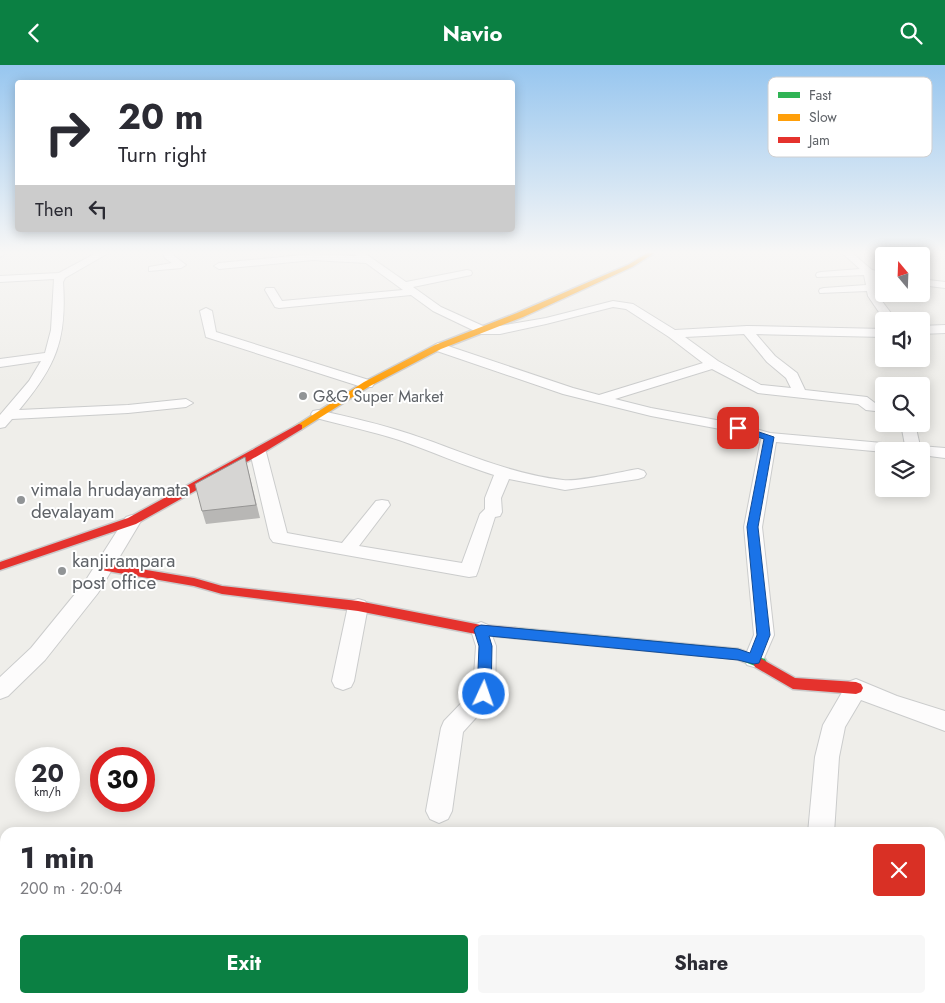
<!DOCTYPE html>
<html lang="en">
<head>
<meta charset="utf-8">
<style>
  :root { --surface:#fff; --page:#f7f7f7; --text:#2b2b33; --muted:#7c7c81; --accent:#0b8043 }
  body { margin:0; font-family:Jost,sans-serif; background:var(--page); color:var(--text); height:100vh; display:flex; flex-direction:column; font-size:19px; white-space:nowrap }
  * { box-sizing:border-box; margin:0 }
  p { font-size:16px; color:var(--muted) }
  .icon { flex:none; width:28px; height:28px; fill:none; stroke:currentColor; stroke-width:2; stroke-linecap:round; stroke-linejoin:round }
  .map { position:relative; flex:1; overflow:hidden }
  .sheet { position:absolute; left:0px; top:762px; width:945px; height:176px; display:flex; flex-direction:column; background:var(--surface); border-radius:15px 15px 0 0; box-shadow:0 2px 12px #0003 }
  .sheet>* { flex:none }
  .guide { position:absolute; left:15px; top:15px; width:500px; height:152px; border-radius:5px; box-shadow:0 2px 12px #0003; background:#fff; color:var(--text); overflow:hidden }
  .needle { width:32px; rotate:341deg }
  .buttons { position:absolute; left:875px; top:182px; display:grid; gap:10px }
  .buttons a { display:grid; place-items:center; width:55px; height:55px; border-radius:5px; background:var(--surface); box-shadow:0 2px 12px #0003; font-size:25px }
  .speed { position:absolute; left:15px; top:682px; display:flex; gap:10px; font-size:25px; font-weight:700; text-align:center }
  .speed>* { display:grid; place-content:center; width:65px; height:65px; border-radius:50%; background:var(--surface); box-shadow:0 2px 12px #0003; line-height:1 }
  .speed small { font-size:12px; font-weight:400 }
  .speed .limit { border:8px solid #d22; background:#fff; color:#111 }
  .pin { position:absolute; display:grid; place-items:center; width:42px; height:42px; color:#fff; margin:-21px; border-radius:10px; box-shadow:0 2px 8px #0006 }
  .me { position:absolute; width:55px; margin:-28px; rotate:3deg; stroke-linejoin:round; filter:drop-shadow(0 0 4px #0008) }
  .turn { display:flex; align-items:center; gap:18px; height:105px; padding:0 20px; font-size:22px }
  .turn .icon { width:65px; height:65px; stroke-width:2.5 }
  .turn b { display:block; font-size:35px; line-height:42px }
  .then { display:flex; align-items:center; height:48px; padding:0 20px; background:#0003; gap:10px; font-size:19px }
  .round { display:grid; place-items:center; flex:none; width:52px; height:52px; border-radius:5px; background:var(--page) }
  .head { display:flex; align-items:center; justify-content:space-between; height:85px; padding:0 20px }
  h1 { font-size:30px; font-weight:700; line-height:38px }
  .cta { display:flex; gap:10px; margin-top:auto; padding:10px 20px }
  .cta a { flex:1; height:58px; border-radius:5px; background:var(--accent); color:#fff; font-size:20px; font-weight:700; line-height:58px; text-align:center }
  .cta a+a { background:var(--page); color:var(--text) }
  header { display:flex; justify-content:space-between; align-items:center; height:65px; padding:0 20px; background:var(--accent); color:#fff; font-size:22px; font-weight:700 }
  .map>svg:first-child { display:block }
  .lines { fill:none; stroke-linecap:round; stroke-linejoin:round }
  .street-casing { stroke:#cbcccc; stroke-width:2 }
  .fast-casing { stroke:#cacacb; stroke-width:3 }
  .slow-casing { stroke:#cacacb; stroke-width:3 }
  .jam-casing { stroke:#cacacb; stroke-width:3 }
  .street { fill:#fdfcfc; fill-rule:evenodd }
  .fast { fill:#30b455; fill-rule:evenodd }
  .slow { fill:#ff9f0a; fill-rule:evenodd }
  .jam { fill:#e5322d; fill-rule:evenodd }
  .wall { fill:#b8b7b5 }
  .building { fill:#d6d5d3; stroke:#969594 }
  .route { fill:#1a73e8; stroke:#114b97 }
  .poi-dot { fill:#919496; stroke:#fff; stroke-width:2 }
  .labels { text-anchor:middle; stroke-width:4; stroke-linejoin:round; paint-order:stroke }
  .far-poi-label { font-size:16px; fill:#5f6368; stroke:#fff; text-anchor:start }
  .poi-label { font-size:19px; fill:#5f6368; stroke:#fff; text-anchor:start }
  .key { fill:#fff; stroke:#cfd0d2; stroke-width:1 }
  .key-label { font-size:14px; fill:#5f6368 }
</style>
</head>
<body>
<header><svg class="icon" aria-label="back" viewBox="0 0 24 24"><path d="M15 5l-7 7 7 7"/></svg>Navio<svg class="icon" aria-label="search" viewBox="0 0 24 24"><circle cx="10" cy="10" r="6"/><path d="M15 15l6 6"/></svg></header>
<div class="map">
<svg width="945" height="938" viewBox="0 0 945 938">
  <rect width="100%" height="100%" fill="#efeeea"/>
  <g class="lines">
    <defs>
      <path id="street" d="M0,187H8L0,192Z
        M98,187H110L65,213L63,217C67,275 56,301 19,345L128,340L186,334L193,338L186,342L128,348L12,354L5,362L0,363V350L29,316L41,296L0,302V294L45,288L51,265L54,214L0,217V211L59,208Z
        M162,187H172L173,190L186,200L181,203L149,206V202L172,198L165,193Z
        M352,187H363L406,217L467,205L471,206L472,208L471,210L413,222L441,242L483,261H500L546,253L613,236L633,239L675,265L747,261L884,264V272L756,269L775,291L797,308L805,325L867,332L875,338L884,339V347L866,345L858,339L758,328L712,304L615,334L651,343L738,359L770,368L905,380L901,359H915L920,381L945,383V393L921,390V386L884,387L776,377L762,462L774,570L761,600L754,602L747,600L744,594L754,570L744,462L761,374L736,367L651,351L563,329L434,285L432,282L438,278L442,279L573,323L599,330L703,298L669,272L626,244L613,242L546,259L500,269H481L433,246L411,230L279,243L275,242L265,225L266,223H274L282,236L403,225L366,198L313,195L219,204L214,201L219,198L313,189L357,191ZM744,269L767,297L786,313L791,323L761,320L718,296L685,272Z
        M841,187H851L872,205L884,207V213L875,211L878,231L897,256H885L868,231L867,226L820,228L819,226L820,224L824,223L866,220L864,210L817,212L816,210L817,208L821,207L860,204Z
        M921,214L945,217V223L921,220Z
        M206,243L212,246L216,267L372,316L374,319L372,322H362L206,272L200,246Z
        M945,260V268L921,269V261Z
        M318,345C349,352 380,359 410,369C461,386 509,409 563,415C580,417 619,407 638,404L644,406L646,409L644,412L638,414L565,425L509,414L501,433L502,447L500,451L495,452L478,506L476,511L469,512L273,477L270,473L250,387L253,384H263L266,387L287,468L342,478L376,436L382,435L388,436L390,440L359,481L462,498L480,449L485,444V433L494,410C462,400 431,386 399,375C371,366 342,360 313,352L311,349L313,346Z
        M132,450L138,452L141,456L98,528L45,595L8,631L0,634V612L31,583L84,518L126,452Z
        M358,534L365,536L368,541L354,616L351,622L343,625L335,622L332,616L348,541L351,536Z
        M481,557L488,560L496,581L495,629L492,635L463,667L452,746L448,754L439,758L430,754L426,746L441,663L444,656L473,626L476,581L471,565L474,560Z
        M856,614L897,631L945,646V666L861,635L845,662L839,692L834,768H808L815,692L823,660L848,617Z
        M795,934H825L824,938H794Z"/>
      <path id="fast" d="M515,563L738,584L765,594L767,598L765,602L760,603L737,594L515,573L510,571L508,568L510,565Z"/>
      <path id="slow" d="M649,187H656L632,202L523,252L441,284L370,321L302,364L299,365L294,362L364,317L435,280L517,248L628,200Z"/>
      <path id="jam" d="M299,359L302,360V364L261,389L136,459L0,505V497L128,453Z
        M105,498L194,513L222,521L358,536L481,560L515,563L520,565L522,568L520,571L515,573L481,570L358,546L222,529L194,521L101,505L99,502Z
        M760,593L795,613L856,617L861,619L863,623L861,627L856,629L793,624L755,602L753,598L755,594Z"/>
    </defs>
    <!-- street casing -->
    <use href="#street" class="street-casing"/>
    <!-- fast casing -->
    <use href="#fast" class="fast-casing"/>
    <!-- slow casing -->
    <use href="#slow" class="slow-casing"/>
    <!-- jam casing -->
    <use href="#jam" class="jam-casing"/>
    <!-- street -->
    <use href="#street" class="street"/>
    <!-- fast -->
    <use href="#fast" class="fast"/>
    <!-- slow -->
    <use href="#slow" class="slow"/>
    <!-- jam -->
    <use href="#jam" class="jam"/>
  </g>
  <!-- wall -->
  <path class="wall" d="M245,392L260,453L206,459L202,446Z"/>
  <!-- building -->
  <path class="building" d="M245,392L256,440L202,446L195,419Z"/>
  <!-- sky -->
  <linearGradient id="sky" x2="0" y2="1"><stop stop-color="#97c6ef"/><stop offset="0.59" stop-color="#f8f7f6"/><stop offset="1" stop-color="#f8f7f6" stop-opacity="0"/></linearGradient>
  <rect width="945" height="318" fill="url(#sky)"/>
  <!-- route -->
  <path class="route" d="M738,360L774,372L758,462L770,570L759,598L754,599L738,595L489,571L492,581L491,629L489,633L484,634L479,633L477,629L479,581L474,565L476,562L481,560L738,584L750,588L757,570L747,462L764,374L734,365V361Z"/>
  <!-- markers -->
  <g class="poi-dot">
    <circle cx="303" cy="331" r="5"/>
    <circle cx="21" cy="435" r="5"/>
    <circle cx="62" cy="506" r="5"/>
  </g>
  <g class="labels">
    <!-- far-poi labels -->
    <g class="far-poi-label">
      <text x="313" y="337">G&amp;G Super Market</text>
    </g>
    <!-- poi labels -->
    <g class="poi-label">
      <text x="31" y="431">vimala hrudayamata<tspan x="31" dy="22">devalayam</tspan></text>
      <text x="72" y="502">kanjirampara<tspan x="72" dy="22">post office</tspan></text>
    </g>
  </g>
  <!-- legend -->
  <rect x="768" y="12" width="164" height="80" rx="8" class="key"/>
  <rect x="778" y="27" width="22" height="6" fill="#30b455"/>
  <rect x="778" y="49" width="22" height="7" fill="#ff9f0a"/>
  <rect x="778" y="72" width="22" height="6" fill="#e5322d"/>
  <g class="key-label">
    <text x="809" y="35">Fast</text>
    <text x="809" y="57">Slow</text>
    <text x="809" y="80">Jam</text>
  </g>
</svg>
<div class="buttons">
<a><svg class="needle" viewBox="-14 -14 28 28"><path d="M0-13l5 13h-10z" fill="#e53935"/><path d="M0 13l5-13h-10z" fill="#7c7c81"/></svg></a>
<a><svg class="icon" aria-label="sound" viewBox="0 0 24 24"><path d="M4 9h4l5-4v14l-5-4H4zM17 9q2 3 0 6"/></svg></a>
<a><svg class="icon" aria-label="search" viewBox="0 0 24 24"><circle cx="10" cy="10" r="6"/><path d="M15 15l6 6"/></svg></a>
<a><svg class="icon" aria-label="layers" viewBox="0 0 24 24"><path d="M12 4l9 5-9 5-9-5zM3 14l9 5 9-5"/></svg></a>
</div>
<div class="speed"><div>20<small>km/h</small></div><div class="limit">30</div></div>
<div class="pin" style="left:738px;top:363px;background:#d93025"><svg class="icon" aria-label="arrive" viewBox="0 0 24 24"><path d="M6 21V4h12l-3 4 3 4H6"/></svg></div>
<svg class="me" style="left:484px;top:629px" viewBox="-20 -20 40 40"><circle r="17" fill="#1a73e8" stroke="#fff" stroke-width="3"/><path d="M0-11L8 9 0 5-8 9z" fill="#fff"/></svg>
<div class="guide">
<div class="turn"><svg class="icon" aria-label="right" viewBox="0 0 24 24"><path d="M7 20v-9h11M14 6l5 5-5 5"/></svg><div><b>20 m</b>Turn right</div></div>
<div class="then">Then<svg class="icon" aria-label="left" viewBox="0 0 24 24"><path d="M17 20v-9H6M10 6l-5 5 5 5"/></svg></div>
</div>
<section class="sheet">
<div class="head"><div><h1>1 min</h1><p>200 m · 20:04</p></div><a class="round" style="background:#d93025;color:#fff"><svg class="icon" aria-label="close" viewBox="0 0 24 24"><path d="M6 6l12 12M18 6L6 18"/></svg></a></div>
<div class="cta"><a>Exit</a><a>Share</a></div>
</section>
</div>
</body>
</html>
